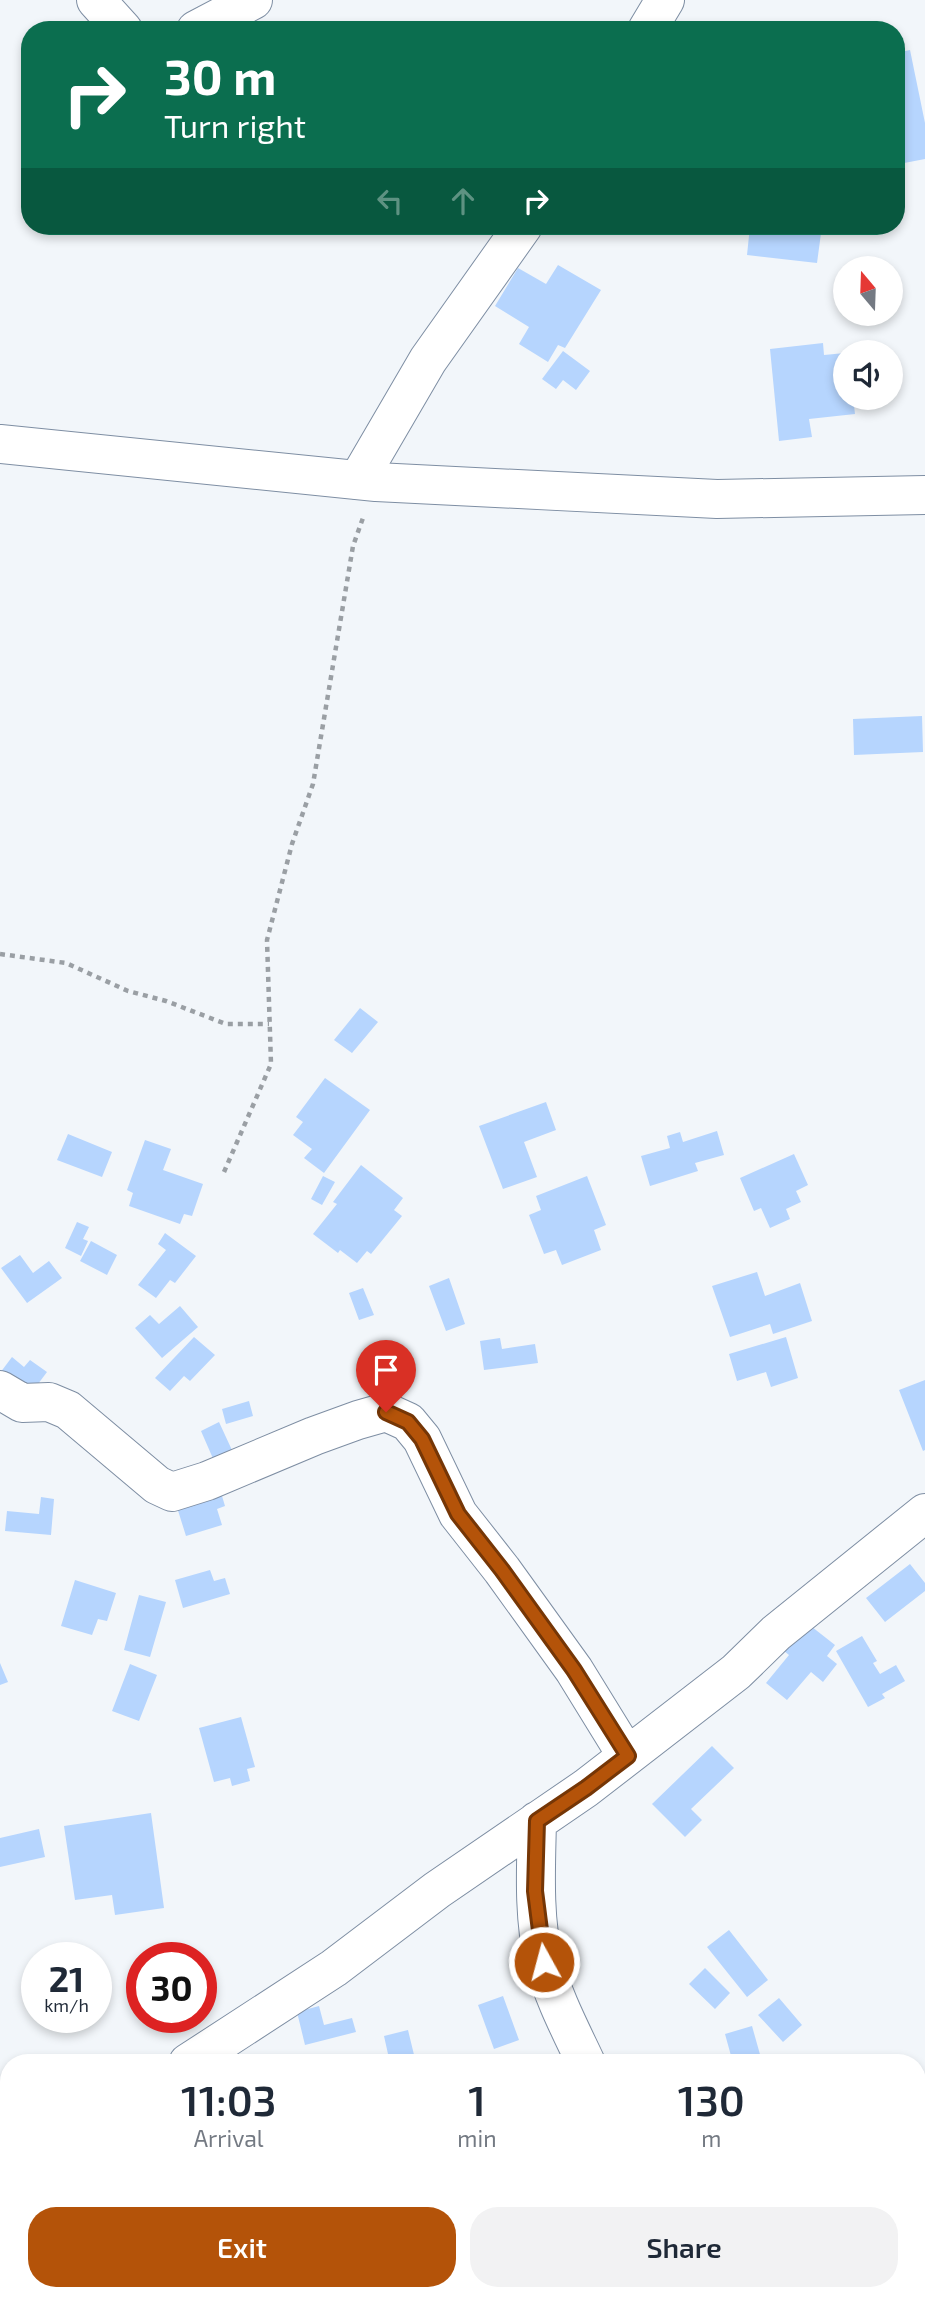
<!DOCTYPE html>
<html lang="en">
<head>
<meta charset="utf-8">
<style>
  :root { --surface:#fff; --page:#f2f2f3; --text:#1f2937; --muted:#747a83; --accent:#b45309 }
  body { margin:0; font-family:"Exo 2",sans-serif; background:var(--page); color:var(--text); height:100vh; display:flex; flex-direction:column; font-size:26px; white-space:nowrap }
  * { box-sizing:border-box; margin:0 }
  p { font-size:23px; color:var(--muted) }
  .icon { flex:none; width:38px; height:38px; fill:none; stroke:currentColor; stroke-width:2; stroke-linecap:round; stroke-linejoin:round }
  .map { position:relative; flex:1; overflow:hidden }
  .sheet { position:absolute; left:0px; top:2054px; width:926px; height:247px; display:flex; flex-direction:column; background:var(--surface); border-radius:28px 28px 0 0; box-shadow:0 4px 10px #0003 }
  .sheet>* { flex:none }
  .top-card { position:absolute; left:21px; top:21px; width:884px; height:214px; border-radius:28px; box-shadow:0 4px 10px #0003; background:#0b6e4f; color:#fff; overflow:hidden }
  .needle { width:46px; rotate:341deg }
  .fabs { position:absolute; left:833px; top:256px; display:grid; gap:14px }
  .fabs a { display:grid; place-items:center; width:70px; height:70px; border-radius:50%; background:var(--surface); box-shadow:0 4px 10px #0003; font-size:35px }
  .speed { position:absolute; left:21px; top:1942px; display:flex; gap:14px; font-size:35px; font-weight:700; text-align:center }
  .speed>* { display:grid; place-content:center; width:91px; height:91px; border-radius:50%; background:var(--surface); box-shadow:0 4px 10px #0003; line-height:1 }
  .speed small { font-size:18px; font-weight:400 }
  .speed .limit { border:10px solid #d22; background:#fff; color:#111 }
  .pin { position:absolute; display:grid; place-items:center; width:60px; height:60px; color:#fff; margin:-72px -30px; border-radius:50% 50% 50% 0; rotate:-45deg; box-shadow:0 0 7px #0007 }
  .pin .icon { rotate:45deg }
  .me { position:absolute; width:77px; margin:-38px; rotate:353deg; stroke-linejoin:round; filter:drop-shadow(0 0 5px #0008) }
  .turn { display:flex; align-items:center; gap:24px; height:147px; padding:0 28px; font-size:32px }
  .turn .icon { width:91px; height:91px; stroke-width:2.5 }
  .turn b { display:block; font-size:49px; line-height:60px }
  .lanes { display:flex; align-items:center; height:66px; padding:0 28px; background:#0003; justify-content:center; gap:35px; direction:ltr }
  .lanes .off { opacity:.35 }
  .eta { display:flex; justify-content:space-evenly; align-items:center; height:119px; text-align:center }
  .eta b { font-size:42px; font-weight:600; line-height:49px }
  .button { display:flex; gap:14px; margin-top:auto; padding:14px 28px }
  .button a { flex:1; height:80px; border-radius:28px; background:var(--accent); color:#fff; font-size:28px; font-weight:600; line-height:80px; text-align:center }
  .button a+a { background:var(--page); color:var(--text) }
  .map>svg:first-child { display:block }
  .building { fill:#b6d5fe }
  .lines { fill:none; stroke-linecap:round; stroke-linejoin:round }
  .minor-casing { stroke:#7e8ea3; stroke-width:40 }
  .major-casing { stroke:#7e8ea3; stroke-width:40 }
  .path { stroke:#9a9fa4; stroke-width:4.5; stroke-dasharray:5 5; stroke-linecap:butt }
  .minor { stroke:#fff; stroke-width:38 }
  .major { stroke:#fff; stroke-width:38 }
  .route-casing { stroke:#753606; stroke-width:18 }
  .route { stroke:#b45309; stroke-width:12 }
</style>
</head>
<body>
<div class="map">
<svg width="925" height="2301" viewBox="0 0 925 2301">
  <rect width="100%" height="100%" fill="#f2f6fa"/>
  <!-- building -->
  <path class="building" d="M910,50L925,123V159L899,164L896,152V53Z
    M368,226H384L373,233Z
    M750,226H822L817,263L747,255Z
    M558,265L601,290L565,348L558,345L548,362L519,344L529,327L495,306L518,268L546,284Z
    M823,343L824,355L845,353V397H853L855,414L809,419L812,437L779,441L770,349Z
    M563,351L590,371L576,390L563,380L556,389L542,379Z
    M922,716L923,752L854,755L853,719Z
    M360,1008L378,1022L352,1053L334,1040Z
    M325,1078L370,1110L324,1173L304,1158L312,1149L293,1135L303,1122L296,1117Z
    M546,1102L556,1130L524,1142L537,1177L503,1189L479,1126Z
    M717,1131L724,1155L695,1163L698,1171L650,1186L641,1156L670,1148L667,1136L680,1132L683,1142Z
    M68,1134L112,1152L102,1177L57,1160Z
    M145,1140L171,1149L163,1170L203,1184L192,1216L184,1214L180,1224L129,1206L133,1193L127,1190Z
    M794,1154L808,1185L796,1191L801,1202L786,1209L790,1219L770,1228L761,1208L754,1211L740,1178Z
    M361,1165L403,1198L394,1210L402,1216L371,1254L367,1251L357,1263L340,1250L338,1253L313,1234L337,1204L333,1202Z
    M323,1176L335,1182L322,1205L311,1199Z
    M587,1176L606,1225L594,1230L601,1250L562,1265L556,1250L544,1254L529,1215L541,1210L536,1196Z
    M77,1222L89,1227L83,1239L88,1241L81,1256L65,1248Z
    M165,1233L196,1256L175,1283L170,1280L156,1298L138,1285L166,1250L158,1244Z
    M91,1241L117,1255L107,1275L80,1261Z
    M20,1255L33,1273L49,1261L62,1278L27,1303L1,1268Z
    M757,1272L765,1296L800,1283L812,1321L773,1334L770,1324L730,1337L712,1286Z
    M449,1278L465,1324L446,1331L429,1286Z
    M363,1288L374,1315L359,1320L349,1293Z
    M180,1306L198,1327L162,1358L135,1328L150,1315L159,1324Z
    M194,1337L215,1355L190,1381L184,1376L170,1391L155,1378Z
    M786,1337L798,1378L771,1387L766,1372L737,1381L729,1354Z
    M500,1338L502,1349L535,1344L538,1363L484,1370L480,1341Z
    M12,1357L24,1367L30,1360L47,1372L29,1396L0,1373Z
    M925,1380V1450L923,1451L899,1390Z
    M249,1401L253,1416L226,1424L222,1409Z
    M219,1422L237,1461L218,1470L201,1431Z
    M219,1486L225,1506L217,1509L222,1525L186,1536L175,1501Z
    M41,1497L54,1499L51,1535L5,1531L7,1511L39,1514Z
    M910,1564L925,1583V1591L885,1622L866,1598Z
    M210,1570L214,1581L225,1578L230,1594L183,1608L175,1580Z
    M75,1580L116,1593L107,1621L98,1619L92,1635L61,1626Z
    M139,1595L166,1602L150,1657L124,1650Z
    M807,1623L835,1645L827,1656L837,1664L823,1682L811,1672L787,1700L766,1683L789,1655L784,1651Z
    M862,1636L877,1661L873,1663L880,1674L896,1665L905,1681L882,1694L885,1698L868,1707L836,1651Z
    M0,1663L8,1682L0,1685Z
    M130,1664L157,1675L139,1721L112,1711Z
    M241,1717L255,1767L247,1769L250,1781L232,1786L230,1778L214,1782L199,1728Z
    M712,1746L734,1768L691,1809L702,1820L685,1837L652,1804Z
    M151,1813L164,1908L115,1915L112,1895L75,1900L64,1826Z
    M39,1829L45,1857L0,1867V1838Z
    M729,1930L768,1980L747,1997L707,1947Z
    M705,1968L730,1993L715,2009L689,1984Z
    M503,1996L519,2040L494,2049L478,2005Z
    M779,1998L802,2025L783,2042L758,2015Z
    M319,2006L324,2025L352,2018L356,2032L305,2045L297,2012Z
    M752,2026L761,2058L744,2063H733L725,2034Z
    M408,2030L416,2063H390L384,2036Z
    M917,2206L919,2211L925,2209V2264L917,2267Z
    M568,2292H584L588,2301H549Z"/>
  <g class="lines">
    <defs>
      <path id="minor" d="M96,0L123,30
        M196,30L253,0
        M647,30L665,0
        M358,480L428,360L523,226
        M0,1390L22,1403L49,1402L68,1410L157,1485L172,1492L207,1481L314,1436L358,1420L386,1412L408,1422L422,1439L458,1514L502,1570L574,1670L627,1756
        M537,1821C536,1867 533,1917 544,1962C553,1997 571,2031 586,2063
        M188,2063L334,1968L437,1890L586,1788L736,1672L776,1633L925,1513
        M0,2204L9,2201
        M0,2242L9,2230
        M115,2292L124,2301
        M371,2292C396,2295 420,2299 445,2292
        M646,2292L649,2301
        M201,2296L223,2301
        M250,2301L297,2300L326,2293L362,2292"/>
      <path id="major" d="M0,444L376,482L717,499L925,495"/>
    </defs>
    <!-- minor casing -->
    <use href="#minor" class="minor-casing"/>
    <!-- major casing -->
    <use href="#major" class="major-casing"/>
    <!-- path -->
    <path class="path" d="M0,954L66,963L128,991L166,1001L226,1024H269
      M224,1172L271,1064L267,940L292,844L313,784L353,546L364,515"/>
    <!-- minor -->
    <use href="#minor" class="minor"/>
    <!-- major -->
    <use href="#major" class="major"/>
  </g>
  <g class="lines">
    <defs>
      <path id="route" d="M386,1412L408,1422L422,1439L458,1514L502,1570L574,1670L628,1756L586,1788L537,1821L535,1891L544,1962"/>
    </defs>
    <!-- route casing -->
    <use href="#route" class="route-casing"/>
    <!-- route -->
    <use href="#route" class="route"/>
  </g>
</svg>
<div class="fabs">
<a><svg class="needle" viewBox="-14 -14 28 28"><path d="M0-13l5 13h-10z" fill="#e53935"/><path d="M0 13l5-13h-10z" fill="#747a83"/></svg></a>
<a><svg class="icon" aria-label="sound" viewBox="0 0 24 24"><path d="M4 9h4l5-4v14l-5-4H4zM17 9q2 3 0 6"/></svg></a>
</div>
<div class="speed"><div>21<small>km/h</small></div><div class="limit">30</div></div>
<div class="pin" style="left:386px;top:1412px;background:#d93025"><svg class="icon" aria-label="arrive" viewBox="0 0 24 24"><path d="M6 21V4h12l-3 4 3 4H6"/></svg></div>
<svg class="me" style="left:544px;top:1962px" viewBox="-20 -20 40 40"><circle r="17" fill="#b45309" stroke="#fff" stroke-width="3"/><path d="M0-11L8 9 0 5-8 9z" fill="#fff"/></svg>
<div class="top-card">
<div class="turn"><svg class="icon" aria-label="right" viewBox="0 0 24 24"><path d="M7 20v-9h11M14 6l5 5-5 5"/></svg><div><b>30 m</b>Turn right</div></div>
<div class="lanes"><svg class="icon off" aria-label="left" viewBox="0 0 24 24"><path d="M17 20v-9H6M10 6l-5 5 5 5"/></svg><svg class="icon off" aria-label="ahead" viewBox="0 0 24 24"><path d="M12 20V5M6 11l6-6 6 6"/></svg><svg class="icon" aria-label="right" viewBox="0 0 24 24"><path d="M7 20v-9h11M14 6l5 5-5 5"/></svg></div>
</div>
<section class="sheet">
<div class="eta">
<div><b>11:03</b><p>Arrival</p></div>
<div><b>1</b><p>min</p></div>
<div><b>130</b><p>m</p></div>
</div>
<div class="button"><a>Exit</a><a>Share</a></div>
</section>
</div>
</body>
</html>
